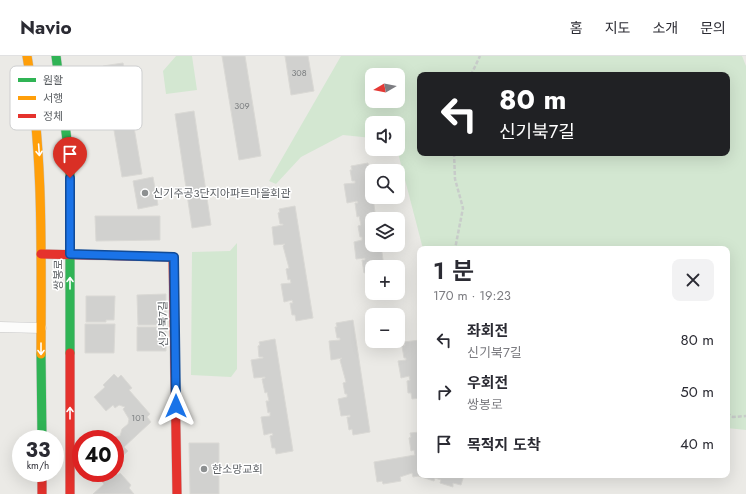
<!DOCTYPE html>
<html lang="ko">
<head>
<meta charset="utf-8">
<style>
  :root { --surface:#fff; --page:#f2f2f3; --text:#2b2b33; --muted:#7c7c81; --line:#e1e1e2 }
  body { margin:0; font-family:Jost,"Noto Sans KR",sans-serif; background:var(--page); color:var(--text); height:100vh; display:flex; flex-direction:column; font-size:15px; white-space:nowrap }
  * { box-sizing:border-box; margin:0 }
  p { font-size:13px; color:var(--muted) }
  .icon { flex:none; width:22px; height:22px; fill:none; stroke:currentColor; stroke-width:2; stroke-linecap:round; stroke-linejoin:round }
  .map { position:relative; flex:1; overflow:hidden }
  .drawer { position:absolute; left:417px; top:190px; width:313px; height:232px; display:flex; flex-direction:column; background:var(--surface); border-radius:8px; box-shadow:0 4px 16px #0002 }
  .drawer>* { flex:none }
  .hud { position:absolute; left:417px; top:16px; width:313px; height:84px; border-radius:8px; box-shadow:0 4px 16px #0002; background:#202124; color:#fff; overflow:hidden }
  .needle { width:26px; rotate:260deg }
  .buttons { position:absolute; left:365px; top:12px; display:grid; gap:8px }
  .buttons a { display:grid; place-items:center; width:40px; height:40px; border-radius:8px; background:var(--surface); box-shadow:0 4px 16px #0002; font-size:20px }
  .speed { position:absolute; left:12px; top:374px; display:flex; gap:8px; font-size:20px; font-weight:700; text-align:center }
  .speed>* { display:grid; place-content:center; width:52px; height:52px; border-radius:50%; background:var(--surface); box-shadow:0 4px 16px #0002; line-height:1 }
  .speed small { font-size:10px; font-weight:400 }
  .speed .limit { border:6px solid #d22; background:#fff; color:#111 }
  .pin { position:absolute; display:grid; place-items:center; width:34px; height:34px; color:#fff; margin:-41px -17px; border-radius:50% 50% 50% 0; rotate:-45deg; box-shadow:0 0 4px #0007 }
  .pin .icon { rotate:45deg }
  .me { position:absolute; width:44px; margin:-22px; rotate:0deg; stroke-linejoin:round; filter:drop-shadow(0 0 3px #0008) }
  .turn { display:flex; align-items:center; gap:14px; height:84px; padding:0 16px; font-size:18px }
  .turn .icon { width:52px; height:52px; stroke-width:2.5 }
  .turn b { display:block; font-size:28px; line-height:34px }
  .round { display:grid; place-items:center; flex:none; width:42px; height:42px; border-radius:8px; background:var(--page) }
  .overview { display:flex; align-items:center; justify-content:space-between; height:68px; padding:0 16px }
  h1 { font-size:24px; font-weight:600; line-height:30px }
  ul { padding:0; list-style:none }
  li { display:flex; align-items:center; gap:12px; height:52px; padding:0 16px }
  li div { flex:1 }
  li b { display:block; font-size:15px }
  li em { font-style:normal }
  header { display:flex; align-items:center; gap:24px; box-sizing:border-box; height:56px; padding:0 20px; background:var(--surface); border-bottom:1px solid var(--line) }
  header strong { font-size:19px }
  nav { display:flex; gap:22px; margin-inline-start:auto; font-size:14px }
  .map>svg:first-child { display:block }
  .green { fill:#d3e7d1; fill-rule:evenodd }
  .building { fill:#d1d1cf; stroke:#dad9d5 }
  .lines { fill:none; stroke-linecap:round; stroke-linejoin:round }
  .street-casing { stroke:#c8c8c8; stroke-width:11 }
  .fast-casing { stroke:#c7c7c6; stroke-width:10 }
  .slow-casing { stroke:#c7c7c6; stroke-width:10 }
  .jam-casing { stroke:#c7c7c6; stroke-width:10 }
  .path { stroke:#c8ccca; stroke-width:2.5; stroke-dasharray:4 2; stroke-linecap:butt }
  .street { stroke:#fcfcfb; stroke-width:10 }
  .fast { stroke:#30b455; stroke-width:9 }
  .slow { stroke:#ff9f0a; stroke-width:9 }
  .jam { stroke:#e5322d; stroke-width:9 }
  .oneway { stroke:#fff }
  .route-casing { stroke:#114b97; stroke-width:10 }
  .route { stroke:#1a73e8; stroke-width:7 }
  .poi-dot { fill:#8d9091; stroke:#fff; stroke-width:1.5 }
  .labels { text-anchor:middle; stroke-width:3; stroke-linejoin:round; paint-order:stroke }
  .number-label { font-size:9px; fill:#7a7d7f }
  .poi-label { font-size:11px; fill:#5b5f63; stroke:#fff; text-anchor:start }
  .street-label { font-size:11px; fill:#5b5f63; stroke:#fff }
  .key { fill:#fff; stroke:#cecfd0; stroke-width:1 }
  .key-label { font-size:11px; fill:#5b5f63 }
</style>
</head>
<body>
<header>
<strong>Navio</strong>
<nav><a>홈</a><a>지도</a><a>소개</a><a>문의</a></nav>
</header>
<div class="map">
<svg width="746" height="438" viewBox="0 0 746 438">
  <rect width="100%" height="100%" fill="#ebeae6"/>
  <!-- green -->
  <path class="green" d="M176,0H192L197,34L166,38L163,15Z
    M341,0H742L746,10V374L727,372V193H423L397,93L398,67H372V82L343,79L301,101L276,128L269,125ZM372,19H398V45H372ZM420,19H727V97H420Z
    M237,187V313L231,321L191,319L192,196L230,195Z"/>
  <!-- building -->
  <path class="building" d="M222,0H245L261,100L239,104Z
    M285,0H308L314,35L291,39Z
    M123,7L142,118L122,121L103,10Z
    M194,55L211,169L192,172L175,58Z
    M368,107L376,163H372V189H381L384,211H372V221L368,222L367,216L364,217L362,204H365V202L356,203L354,186L362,184V181H360L358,170L361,169L359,160L357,161L355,147H358L357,145L347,147L344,128L355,127V125H352L350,114H352L351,110Z
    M153,121L158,149L138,153L133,125Z
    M295,150L313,262L296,265L295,259H292L290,247H293L292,244L284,246L281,228L291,227L290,223L288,224L286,213L289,212L283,190L285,188L274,189L272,171L283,169V168H280L278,157L280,156L279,153Z
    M95,160H160V184L96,185Z
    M166,238V269H138L137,239Z
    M86,240H115L114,264H106V266H86Z
    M353,264L370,376L353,379L352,373L349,374L347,361H350V359L341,360L338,343L347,341V338H345L343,327L346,326L340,304L342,302L331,304L329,285L340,284V282H337L335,271H337L336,267Z
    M85,268H115L114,297H85Z
    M137,271H166V295H137Z
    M275,283L293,395L276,398L275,392H272L270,380L273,379L272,377L264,379L261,361L270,360V356L268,357L266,345H269L267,336L265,337L262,323L265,322V321L254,322L251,304L263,302V301H259L258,290L260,289L259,286Z
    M420,284V342L412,343L411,337H408L407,325L410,324L409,320L401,322L398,305L406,304V302H404L402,290L405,289L404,286Z
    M114,318L118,322L121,319L132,332L129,334L150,358L147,361L151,366L124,391L128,395L117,405L115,403V383H99L108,375L113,381L120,380L122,373L128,368L129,363L123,353L125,351L119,349L115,352L113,349L106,355L94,341L105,331L103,329Z
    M420,376V419H464L461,429L453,427V431L440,427L441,424L435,422L434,425L418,420L413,421L412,417L400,421L401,425L383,428L382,425L377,426L374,406L415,399L414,394L411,395L409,382L411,381L410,377Z
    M189,387H219V438H190Z
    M112,417L117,419L120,417L131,429L129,432L134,438H93L104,428L102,426Z"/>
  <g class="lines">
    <defs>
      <path id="street" d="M0,271L41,272"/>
      <path id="fast" d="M56,0L70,107V297
        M41,298L42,383"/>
      <path id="slow" d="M27,0C44,99 41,199 41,298"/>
      <path id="jam" d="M41,198L173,201L177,438
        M70,297V438
        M42,417V438"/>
    </defs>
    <!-- street casing -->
    <use href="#street" class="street-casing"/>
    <!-- fast casing -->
    <use href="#fast" class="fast-casing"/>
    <!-- slow casing -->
    <use href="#slow" class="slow-casing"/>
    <!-- jam casing -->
    <use href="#jam" class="jam-casing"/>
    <!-- path -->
    <path class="path" d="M471,19L480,0
      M454,97L455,123L463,152L455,193
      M727,357L733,361L746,360"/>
    <!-- street -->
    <use href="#street" class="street"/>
    <!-- fast -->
    <use href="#fast" class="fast"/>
    <!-- slow -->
    <use href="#slow" class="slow"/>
    <!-- jam -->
    <use href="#jam" class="jam"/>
  </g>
  <!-- one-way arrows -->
  <defs><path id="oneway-shaft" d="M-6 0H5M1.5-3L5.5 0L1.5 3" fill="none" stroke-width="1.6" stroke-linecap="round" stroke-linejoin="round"/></defs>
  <g class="oneway">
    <use href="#oneway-shaft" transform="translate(39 94) rotate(86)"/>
    <use href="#oneway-shaft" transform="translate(70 227) rotate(-90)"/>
    <use href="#oneway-shaft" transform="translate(41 293) rotate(90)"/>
    <use href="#oneway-shaft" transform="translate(70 357) rotate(-90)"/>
  </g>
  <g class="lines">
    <defs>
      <path id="route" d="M70,122V198L174,201L176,350"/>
    </defs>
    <!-- route casing -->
    <use href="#route" class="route-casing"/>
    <!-- route -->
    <use href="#route" class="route"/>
  </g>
  <!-- markers -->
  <g class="poi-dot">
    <circle cx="145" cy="137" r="4"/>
    <circle cx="204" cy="413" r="4"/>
  </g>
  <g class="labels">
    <!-- number labels -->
    <g class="number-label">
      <text x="299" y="20">308</text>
      <text x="242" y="53">309</text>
      <text x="138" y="365">101</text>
    </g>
    <!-- poi labels -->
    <g class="poi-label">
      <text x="153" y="141">신기주공3단지아파트마을회관</text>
      <text x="212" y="417">한소망교회</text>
    </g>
    <!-- street labels -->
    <g class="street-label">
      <text transform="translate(58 219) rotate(-90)" y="4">쌍봉로</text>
      <text transform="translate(163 268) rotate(-91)" y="4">신기북7길</text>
    </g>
  </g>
  <!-- legend -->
  <rect x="10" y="10" width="132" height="64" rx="6" class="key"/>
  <rect x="18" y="22" width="18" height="4" fill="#30b455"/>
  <rect x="18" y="40" width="18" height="4" fill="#ff9f0a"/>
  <rect x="18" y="58" width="18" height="4" fill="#e5322d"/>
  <g class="key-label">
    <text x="43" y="28">원활</text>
    <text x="43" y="46">서행</text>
    <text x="43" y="64">정체</text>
  </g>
</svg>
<div class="buttons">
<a><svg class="needle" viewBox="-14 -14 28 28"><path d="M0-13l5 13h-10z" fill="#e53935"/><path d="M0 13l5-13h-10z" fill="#7c7c81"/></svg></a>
<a><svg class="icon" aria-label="sound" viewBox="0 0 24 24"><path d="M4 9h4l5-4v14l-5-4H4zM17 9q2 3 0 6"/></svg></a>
<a><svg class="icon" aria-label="search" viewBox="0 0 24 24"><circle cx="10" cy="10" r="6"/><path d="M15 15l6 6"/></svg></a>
<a><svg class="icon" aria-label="layers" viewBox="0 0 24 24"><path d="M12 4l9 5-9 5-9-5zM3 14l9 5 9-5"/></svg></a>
<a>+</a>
<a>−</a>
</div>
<div class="speed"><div>33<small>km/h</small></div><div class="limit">40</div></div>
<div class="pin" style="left:70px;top:122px;background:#d93025"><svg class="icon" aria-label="arrive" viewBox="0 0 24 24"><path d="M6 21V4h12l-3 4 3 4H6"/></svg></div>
<svg class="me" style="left:176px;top:350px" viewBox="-20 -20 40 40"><path d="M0-17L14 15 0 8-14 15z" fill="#1a73e8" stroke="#fff" stroke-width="4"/></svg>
<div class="hud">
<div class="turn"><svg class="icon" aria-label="left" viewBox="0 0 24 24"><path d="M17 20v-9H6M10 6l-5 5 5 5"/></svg><div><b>80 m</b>신기북7길</div></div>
</div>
<section class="drawer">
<div class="overview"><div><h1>1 분</h1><p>170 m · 19:23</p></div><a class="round"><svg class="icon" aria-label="close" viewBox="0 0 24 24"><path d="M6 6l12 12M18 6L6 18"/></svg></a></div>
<ul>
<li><svg class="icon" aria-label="left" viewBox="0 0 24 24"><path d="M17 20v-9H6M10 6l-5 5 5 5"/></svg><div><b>좌회전</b><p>신기북7길</p></div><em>80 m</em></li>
<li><svg class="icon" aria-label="right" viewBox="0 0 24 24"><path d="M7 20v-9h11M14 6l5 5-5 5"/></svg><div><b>우회전</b><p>쌍봉로</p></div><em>50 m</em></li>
<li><svg class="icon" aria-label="arrive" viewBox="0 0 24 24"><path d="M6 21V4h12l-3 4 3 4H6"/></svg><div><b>목적지 도착</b></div><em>40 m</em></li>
</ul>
</section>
</div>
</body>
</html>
